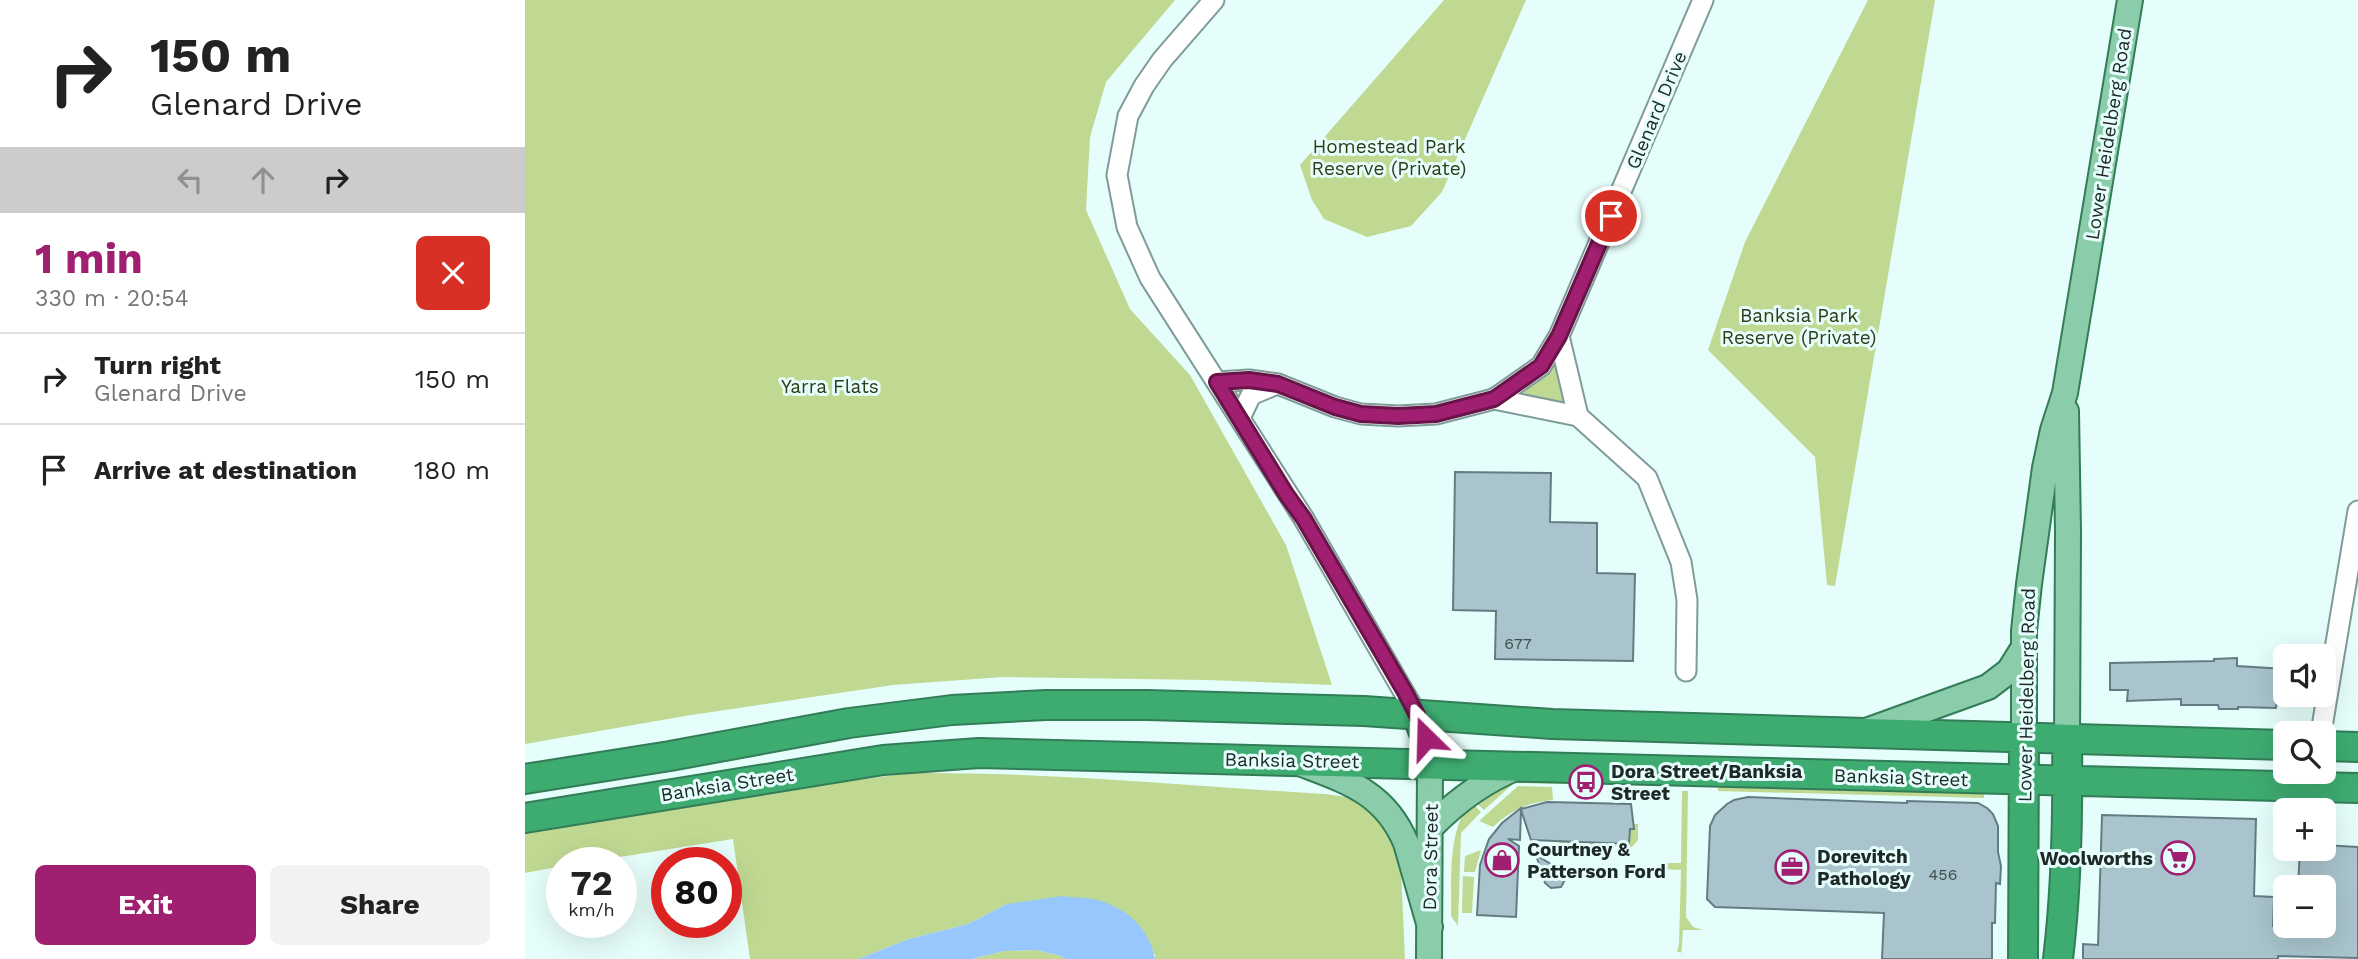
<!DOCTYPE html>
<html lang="en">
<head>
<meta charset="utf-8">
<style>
  :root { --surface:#fff; --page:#f2f2f2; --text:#222; --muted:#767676; --line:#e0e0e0; --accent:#a01f71 }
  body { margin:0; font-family:"Work Sans",sans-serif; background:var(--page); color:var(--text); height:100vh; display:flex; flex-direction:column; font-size:26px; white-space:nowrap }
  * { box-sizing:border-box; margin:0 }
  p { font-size:23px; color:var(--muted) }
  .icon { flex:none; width:38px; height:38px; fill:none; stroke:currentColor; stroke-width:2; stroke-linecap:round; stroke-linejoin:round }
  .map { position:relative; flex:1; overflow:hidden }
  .sheet { display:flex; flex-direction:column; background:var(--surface); width:525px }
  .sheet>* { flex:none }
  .hud { background:#fff; color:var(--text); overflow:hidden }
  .controls { position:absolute; left:1748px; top:644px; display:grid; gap:14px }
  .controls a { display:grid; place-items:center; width:63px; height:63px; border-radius:10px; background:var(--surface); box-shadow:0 7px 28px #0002; font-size:35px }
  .speed { position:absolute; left:21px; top:847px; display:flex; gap:14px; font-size:35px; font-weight:700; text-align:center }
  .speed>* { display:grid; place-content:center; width:91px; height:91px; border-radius:50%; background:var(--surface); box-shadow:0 7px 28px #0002; line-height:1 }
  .speed small { font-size:18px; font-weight:400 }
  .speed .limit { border:10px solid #d22; background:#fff; color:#111 }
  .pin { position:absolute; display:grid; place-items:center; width:60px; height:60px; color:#fff; margin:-30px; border:4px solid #fff; border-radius:50%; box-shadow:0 2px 7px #0007 }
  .me { position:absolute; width:77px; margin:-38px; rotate:338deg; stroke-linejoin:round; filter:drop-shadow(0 0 5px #0008) }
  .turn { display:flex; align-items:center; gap:24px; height:147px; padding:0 35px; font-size:32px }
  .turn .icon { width:91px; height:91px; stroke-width:2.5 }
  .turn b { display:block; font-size:49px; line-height:60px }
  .lanes { display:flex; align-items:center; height:66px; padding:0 35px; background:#0003; justify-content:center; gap:35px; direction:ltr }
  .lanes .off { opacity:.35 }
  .round { display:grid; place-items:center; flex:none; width:74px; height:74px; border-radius:10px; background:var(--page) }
  .headline { display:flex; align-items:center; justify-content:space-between; height:119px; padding:0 35px }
  h1 { font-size:42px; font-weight:700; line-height:52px; color:var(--accent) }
  .action { display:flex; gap:14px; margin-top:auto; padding:14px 35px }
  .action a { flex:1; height:80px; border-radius:10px; background:var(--accent); color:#fff; font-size:28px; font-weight:700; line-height:80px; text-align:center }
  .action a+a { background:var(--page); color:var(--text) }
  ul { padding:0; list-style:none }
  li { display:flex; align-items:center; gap:21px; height:91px; padding:0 35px; border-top:2px solid var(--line) }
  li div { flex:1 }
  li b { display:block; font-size:26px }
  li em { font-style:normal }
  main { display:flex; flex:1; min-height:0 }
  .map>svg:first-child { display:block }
  .green { fill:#bfd992 }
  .water { fill:#97c7fd }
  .building { fill:#a9c4cd; stroke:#637c84; stroke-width:2 }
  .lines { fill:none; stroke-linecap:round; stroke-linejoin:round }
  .minor-casing { stroke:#7f9c99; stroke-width:23 }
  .major-casing { stroke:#327d57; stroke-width:28 }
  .highway-casing { stroke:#327d57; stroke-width:32 }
  .minor { stroke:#fff; stroke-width:19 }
  .major { stroke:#8bcdaa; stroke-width:24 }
  .highway { stroke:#3eab71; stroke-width:28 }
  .route-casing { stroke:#681449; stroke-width:18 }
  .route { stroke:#a01f71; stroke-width:12 }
  .labels { text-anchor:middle; stroke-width:6; stroke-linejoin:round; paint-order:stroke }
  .number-label { font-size:16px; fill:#404f50 }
  .street-label { font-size:19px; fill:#1d2827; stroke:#e6fefb }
  .park-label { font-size:19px; fill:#2f3b17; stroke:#e6fefb }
  .poi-label { font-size:19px; font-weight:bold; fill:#1d2827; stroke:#e6fefb; text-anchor:start }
</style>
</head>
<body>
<main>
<section class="sheet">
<div class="hud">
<div class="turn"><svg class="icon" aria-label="right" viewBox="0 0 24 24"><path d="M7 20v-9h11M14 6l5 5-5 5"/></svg><div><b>150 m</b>Glenard Drive</div></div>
<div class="lanes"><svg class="icon off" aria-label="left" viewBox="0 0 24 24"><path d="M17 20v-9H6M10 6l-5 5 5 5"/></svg><svg class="icon off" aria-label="ahead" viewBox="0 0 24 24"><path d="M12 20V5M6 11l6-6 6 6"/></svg><svg class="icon" aria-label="right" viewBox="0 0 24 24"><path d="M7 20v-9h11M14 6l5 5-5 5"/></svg></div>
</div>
<div class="headline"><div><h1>1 min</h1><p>330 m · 20:54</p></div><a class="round" style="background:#d93025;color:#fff"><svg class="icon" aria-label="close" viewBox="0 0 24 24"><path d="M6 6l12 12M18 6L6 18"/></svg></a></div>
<ul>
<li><svg class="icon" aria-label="right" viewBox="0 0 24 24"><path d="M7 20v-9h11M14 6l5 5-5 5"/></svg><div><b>Turn right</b><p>Glenard Drive</p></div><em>150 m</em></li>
<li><svg class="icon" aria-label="arrive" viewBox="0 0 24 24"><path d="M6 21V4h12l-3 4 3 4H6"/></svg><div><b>Arrive at destination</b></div><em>180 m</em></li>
</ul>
<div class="action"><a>Exit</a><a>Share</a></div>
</section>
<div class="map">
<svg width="1833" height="959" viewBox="0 0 1833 959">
  <rect width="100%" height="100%" fill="#e6fefb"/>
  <!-- green -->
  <path class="green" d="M0,0H650L581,82L565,137L561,210L605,309L665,375L761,545L807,685L682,680L478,677L368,685L160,716L0,744Z
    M919,0H1001L917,192L886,226L842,237L799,219L787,200L775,165Z
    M1343,0H1410L1310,586L1302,585L1290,457L1183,350L1220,242Z
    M1032,346L1047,411L979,398Z
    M386,773C524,772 662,786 800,794L822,797L838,804L866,833L876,870L880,959H630V954L482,904L443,924L384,939L333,959H225L208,839L57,863H37V866L0,873V833L254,790Z
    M983,780L1057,781V784L989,783L959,810L947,799Z
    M1193,785L1459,792V798L1193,791Z
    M993,786L1027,787L1028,800C1004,802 986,810 968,827L954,821Z
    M1157,791H1163L1161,917L1168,927L1178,930H1158L1156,959V952H1152L1154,944L1156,870L1136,869V863H1156Z
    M945,801L956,812L936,833L933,926L926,916C927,877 922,835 945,801Z
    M1109,824H1113V840L1107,847L1034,845L1033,833L1036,841L1104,844L1105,829H1109Z
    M956,850L950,872H939L940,856Z
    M938,876L949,877L947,913H937Z
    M511,950L536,956L541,959H447L479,951Z"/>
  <!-- water -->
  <path class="water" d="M537,896C550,898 565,897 576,901C604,910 625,930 630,959H541L536,956L511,950L479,951L447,959H333L384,939L443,924L482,904Z"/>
  <!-- building -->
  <path class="building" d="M930,472L1026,473L1025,522L1072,523V573L1110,574L1108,661L970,659L971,611L928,610Z
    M1712,658V666L1760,669V699H1752L1751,708L1713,707V709H1694L1693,705H1656V699L1602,701L1603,690H1585V663L1689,661V659Z
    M1223,797L1353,802L1382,803V801L1453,803L1462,808L1468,814L1473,826V852L1476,866L1475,884L1471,883L1470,923H1467V959H1357L1359,913L1190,907L1182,899L1185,826L1190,815L1202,804L1209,800Z
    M1022,802L1106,804L1109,829H1105L1104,844L1006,840L996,810L995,840L983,839L994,846L991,917L952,915L955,865L964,839L977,823L996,808V809Z
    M1577,815L1731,819L1729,896L1749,897L1748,926H1799V887H1773L1775,849H1799V845L1833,847V958L1753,956V959H1558V944L1573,945Z
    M1011,855L1039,872L1041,878L1036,887L1026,888L1020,883Z"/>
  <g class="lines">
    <defs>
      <path id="minor" d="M689,0L637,60L619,86L603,116L592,175L602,227L625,278L779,519L892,715
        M1034,336L1053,416
        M692,382L724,380L753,384L810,407L836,414L873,416L911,414L969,399L1016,366L1034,336L1178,0
        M969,399L1053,416L1122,478L1156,562L1162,600L1161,671
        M715,418L726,395L752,384
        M1796,733L1833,511"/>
      <path id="major" d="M1541,411L1543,532L1542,739
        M1344,730L1463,687L1484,671L1499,647
        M1499,738V631L1504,584L1520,468L1528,430L1540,393L1605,0
        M777,764C824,782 860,793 881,843L905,927
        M906,827C932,800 960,780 995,766
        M904,959L905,763"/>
      <path id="highway" d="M892,715L901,738L905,763
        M1799,746L1833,747
        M0,779L145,756L324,723L427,710L521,705H622L839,711L1027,724L1760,745
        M0,818L358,760L454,753L1833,788
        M1498,959L1499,738
        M1533,959C1542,886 1543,813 1542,739"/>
    </defs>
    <!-- minor casing -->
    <use href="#minor" class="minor-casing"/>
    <!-- major casing -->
    <use href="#major" class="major-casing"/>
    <!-- highway casing -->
    <use href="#highway" class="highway-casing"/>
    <!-- minor -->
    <use href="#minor" class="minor"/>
    <!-- major -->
    <use href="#major" class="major"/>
    <!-- highway -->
    <use href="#highway" class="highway"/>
  </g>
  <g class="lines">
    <defs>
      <path id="route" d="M901,738L892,715L880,692L779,519L761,494L692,382L724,380L753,384L810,407L836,414L873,416L911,414L969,399L1016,366L1034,336L1086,216"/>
    </defs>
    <!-- route casing -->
    <use href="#route" class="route-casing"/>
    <!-- route -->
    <use href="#route" class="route"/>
  </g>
  <!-- icons -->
  <defs>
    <symbol id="bus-ring" viewBox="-11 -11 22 22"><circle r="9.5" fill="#e6fefb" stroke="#a01f71" stroke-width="1.5"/><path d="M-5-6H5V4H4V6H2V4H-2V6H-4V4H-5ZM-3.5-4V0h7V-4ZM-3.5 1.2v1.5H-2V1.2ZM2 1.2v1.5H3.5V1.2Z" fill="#a01f71"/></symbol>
    <symbol id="supermarket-ring" viewBox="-11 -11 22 22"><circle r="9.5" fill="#e6fefb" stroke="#a01f71" stroke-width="1.5"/><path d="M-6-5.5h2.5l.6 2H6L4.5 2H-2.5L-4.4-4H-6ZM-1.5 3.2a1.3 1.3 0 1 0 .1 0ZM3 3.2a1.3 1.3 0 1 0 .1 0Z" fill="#a01f71"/></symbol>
    <symbol id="shop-ring" viewBox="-11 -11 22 22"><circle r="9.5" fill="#e6fefb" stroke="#a01f71" stroke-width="1.5"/><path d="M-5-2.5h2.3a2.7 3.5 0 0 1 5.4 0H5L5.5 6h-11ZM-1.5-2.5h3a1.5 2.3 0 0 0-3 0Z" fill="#a01f71"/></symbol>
    <symbol id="office-ring" viewBox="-11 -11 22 22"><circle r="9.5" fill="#e6fefb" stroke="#a01f71" stroke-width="1.5"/><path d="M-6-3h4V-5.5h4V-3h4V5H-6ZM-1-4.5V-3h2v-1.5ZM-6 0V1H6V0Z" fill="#a01f71"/></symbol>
  </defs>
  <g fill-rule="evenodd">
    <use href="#bus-ring" x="1042" y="763" width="38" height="38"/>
    <use href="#supermarket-ring" x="1634" y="839" width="38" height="38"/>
    <use href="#shop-ring" x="958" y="841" width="38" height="38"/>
    <use href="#office-ring" x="1248" y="848" width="38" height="38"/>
  </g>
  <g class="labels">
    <!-- number labels -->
    <g class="number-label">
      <text x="993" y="649">677</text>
      <text x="1418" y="880">456</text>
    </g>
    <!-- street labels -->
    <g class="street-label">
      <text transform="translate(1131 110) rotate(-67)" y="7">Glenard Drive</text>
      <text transform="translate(1583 134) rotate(-81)" y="7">Lower Heidelberg Road</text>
      <text transform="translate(1501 695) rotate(-89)" y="7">Lower Heidelberg Road</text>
      <text transform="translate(767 760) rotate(1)" y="7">Banksia Street</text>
      <text transform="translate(1376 777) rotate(2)" y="7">Banksia Street</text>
      <text transform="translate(202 784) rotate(-9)" y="7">Banksia Street</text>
      <text transform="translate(905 857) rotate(-89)" y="7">Dora Street</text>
    </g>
    <!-- park labels -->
    <g class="park-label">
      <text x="864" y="153">Homestead Park<tspan x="864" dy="22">Reserve (Private)</tspan></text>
      <text x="1274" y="322">Banksia Park<tspan x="1274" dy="22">Reserve (Private)</tspan></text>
      <text x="305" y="393">Yarra Flats</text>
    </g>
    <!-- poi labels -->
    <g class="poi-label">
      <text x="1086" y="778">Dora Street/Banksia<tspan x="1086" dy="22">Street</tspan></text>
      <text x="1002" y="856">Courtney &amp;<tspan x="1002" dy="22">Patterson Ford</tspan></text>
      <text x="1292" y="863">Dorevitch<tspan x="1292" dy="22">Pathology</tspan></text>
      <text x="1628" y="865" text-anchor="end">Woolworths</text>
    </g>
  </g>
</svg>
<div class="controls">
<a><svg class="icon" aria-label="sound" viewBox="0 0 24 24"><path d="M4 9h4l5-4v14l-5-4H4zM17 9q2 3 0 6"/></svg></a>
<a><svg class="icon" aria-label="search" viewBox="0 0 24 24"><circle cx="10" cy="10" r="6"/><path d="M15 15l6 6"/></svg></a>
<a>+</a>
<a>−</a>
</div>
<div class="speed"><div>72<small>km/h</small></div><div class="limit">80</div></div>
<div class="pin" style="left:1086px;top:216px;background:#d93025"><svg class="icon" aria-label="arrive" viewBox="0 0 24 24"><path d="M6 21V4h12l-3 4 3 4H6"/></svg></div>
<svg class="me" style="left:901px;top:738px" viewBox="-20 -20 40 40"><path d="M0-17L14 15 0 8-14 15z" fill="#a01f71" stroke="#fff" stroke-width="4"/></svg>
</div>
</main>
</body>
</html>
